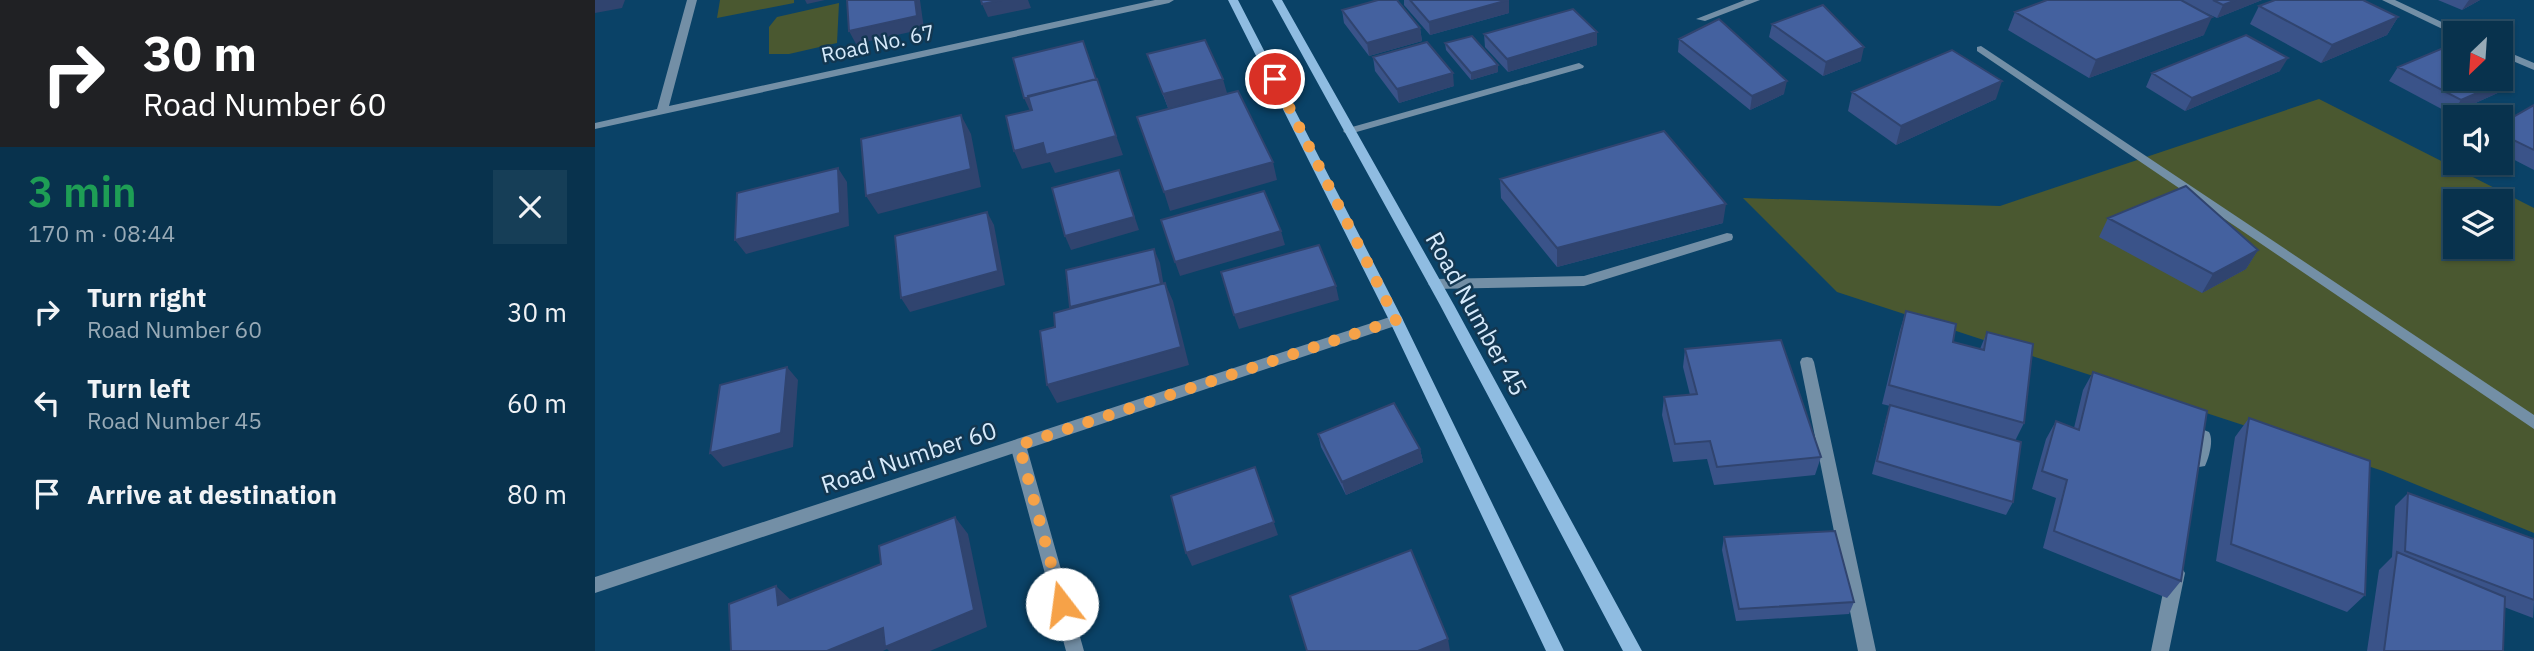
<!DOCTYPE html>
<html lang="en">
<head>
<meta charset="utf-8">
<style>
  :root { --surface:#08324d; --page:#163e57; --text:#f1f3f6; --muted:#98aab6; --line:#294d65 }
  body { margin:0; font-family:"IBM Plex Sans",sans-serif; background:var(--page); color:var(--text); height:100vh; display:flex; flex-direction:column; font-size:26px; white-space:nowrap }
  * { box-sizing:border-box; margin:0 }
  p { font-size:23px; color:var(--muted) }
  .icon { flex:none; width:38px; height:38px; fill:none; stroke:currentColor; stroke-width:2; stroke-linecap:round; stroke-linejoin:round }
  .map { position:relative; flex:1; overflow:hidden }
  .drawer { display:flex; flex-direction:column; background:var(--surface); width:595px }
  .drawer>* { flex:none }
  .guide { background:#202124; color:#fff; overflow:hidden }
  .needle { width:46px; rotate:205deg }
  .controls { position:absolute; left:1848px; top:21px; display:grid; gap:14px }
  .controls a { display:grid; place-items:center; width:70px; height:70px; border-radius:0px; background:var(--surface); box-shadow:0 2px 5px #0004,0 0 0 2px var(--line); font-size:35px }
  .pin { position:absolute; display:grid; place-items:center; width:60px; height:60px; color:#fff; margin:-30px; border:4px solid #fff; border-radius:50%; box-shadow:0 2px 7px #0007 }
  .me { position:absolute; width:77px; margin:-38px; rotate:345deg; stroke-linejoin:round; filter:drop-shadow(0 0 5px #0008) }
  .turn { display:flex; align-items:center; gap:24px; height:147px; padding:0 28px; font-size:32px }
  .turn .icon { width:91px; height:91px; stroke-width:2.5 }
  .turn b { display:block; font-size:49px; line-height:60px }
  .round { display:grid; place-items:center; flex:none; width:74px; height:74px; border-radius:0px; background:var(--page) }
  .head { display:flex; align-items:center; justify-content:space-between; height:119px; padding:0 28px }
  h1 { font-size:42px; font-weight:600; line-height:52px; color:#1e9e55 }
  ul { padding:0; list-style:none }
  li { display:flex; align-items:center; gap:21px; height:91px; padding:0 28px }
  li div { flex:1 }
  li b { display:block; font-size:26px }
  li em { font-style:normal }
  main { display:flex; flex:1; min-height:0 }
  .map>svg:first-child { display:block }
  .green { fill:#4a5830; fill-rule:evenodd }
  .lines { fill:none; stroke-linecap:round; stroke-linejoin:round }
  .service { fill:#738fa6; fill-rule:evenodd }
  .minor { fill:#738fa6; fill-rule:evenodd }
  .tertiary { fill:#738fa6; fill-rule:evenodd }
  .secondary { fill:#8fbce1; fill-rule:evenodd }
  .wall { fill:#3a5389 }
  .shaded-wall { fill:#30446f }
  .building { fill:#44619f; stroke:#30446f; stroke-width:2 }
  .route { stroke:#f6a248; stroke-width:12; stroke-dasharray:0 21.6 }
  .labels { text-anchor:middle; stroke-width:5; stroke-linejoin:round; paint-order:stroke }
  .far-street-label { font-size:21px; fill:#d7ebfc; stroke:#133751 }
  .street-label { font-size:24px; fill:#d7ebfc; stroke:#133751 }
</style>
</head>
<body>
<main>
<section class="drawer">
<div class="guide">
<div class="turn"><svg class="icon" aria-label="right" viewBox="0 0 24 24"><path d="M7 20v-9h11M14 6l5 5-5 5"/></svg><div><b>30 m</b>Road Number 60</div></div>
</div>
<div class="head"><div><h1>3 min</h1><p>170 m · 08:44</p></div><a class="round"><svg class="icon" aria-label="close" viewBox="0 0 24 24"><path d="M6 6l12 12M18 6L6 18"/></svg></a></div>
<ul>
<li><svg class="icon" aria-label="right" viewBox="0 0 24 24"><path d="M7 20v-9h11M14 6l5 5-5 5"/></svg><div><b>Turn right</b><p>Road Number 60</p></div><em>30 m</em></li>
<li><svg class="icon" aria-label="left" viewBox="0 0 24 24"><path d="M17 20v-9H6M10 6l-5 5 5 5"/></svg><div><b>Turn left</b><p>Road Number 45</p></div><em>60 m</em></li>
<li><svg class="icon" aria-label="arrive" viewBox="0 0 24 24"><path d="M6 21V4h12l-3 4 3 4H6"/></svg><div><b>Arrive at destination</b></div><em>80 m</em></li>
</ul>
</section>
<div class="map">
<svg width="1939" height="651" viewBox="0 0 1939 651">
  <rect width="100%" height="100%" fill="#0a4267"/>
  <!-- green -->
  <path class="green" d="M125,0H199V3L122,18Z
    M244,3L242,43L194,54H174V27L182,17Z
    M1724,99L1939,208V533L1788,471L1242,292L1148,198L1405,206ZM1860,201H1906V247H1860Z"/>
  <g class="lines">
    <!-- service -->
    <path class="service" d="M984,63L989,66L988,68L758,133H750L748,131L750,129Z
      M1132,233L1137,234L1138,237L1137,240L989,286L840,289L833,284L840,279L989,276Z
      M423,439L428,441L431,445L489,651H471L415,445L418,441Z"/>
    <!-- minor -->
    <path class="minor" d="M92,0H102L74,106L560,0H579L574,3L0,129V123L62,109Z
      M1150,0H1165L1110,21L1101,19Z
      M1787,0H1800L1870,33L1860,35Z
      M1386,46L1939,415V429L1382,51V47Z
      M1906,49L1939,63V70L1906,56Z
      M1212,357L1217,358L1219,362L1281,651H1263L1205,362L1207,358Z
      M1609,430L1614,432C1619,440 1614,457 1610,466L1604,467L1598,466C1594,457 1599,440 1604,432Z
      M1581,565L1587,568L1590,573L1574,651H1556L1572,573L1575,568Z"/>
    <!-- tertiary -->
    <path class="tertiary" d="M801,315L806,316L808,320L806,324L0,593V577Z"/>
    <!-- secondary -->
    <path class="secondary" d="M633,0H643L808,320L969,651H951L794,320Z
      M677,0H687L859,305L1047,651H1028L845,305Z"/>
  </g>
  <!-- wall -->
  <path class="wall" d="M809,0H914V13L835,35L809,5Z
    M1452,0H1667L1622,18L1600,8L1609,35L1494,78L1413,30L1420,12Z
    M1843,0H1885L1867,10Z
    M1664,6L1803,17L1792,35L1726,63L1655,24Z
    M747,10L825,28L827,41L774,56L749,23Z
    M1177,24L1266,61L1228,76L1174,37Z
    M1002,32V45L913,72L890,47L889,34Z
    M1084,39L1189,94L1155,110L1083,52Z
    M850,43L903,65V72L876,80L851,50Z
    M552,54L632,93L573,108Z
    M778,57L859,86L804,103L780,71Z
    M1803,67L1907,91L1856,114L1794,81Z
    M1685,71L1590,111L1551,87L1557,73Z
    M1257,92L1401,99L1301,145L1253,111Z
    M1939,105V170L1906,153V124Z
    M905,179L1128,223L962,267L906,198Z
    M1513,218L1663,250L1651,269L1607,293L1504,237Z
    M1311,311L1358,342L1385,349L1392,332L1429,423L1420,441L1418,502L1411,515L1277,474L1291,418L1295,406L1287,404L1305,330Z
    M1090,349L1226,457L1220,475L1119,485L1112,459L1078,462L1067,415L1069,397L1095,395L1088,367Z
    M1498,372L1586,581L1572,598L1448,548L1461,498L1437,489L1451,439L1461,421L1479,428L1488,390Z
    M1654,418L1770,595L1752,612L1621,561L1640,437Z
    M723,434L825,449L828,462L751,495L726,447Z
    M1813,493L1939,600L1938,618L1909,607L1908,651H1772L1784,570L1797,557L1800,506Z
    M1129,537L1259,602L1254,614L1141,621L1127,550Z"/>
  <!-- shaded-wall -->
  <path class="shaded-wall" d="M0,0H30L27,8L0,13Z
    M210,0H230L212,4Z
    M320,0H325L329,29L261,44L254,31Z
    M407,0H433L436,8L393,17L387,4Z
    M914,0V13L835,35L834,22Z
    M1641,0H1667L1622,18L1628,5Z
    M1874,0H1885L1867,10Z
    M1617,17L1609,35L1494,78L1501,60Z
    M1803,17L1792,35L1726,63L1737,45Z
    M825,28L827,41L774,56L772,43Z
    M1002,32V45L913,72L912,59Z
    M488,41L528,155L460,173L455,162L427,169L419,151L435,111L429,98Z
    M1269,47L1266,61L1228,76L1231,62Z
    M1693,58L1685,71L1590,111L1597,98Z
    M903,65V72L876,80V73Z
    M858,73L859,86L804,103L802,89Z
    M1917,78L1907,91L1856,114L1866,100Z
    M628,79L632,93L573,108L568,94Z
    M1192,81L1189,94L1155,110L1157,96Z
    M1407,81L1401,99L1301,145L1306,126Z
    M366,115L376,134L386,187L283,214L271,196Z
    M678,162L682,180L575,211L569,192Z
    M243,168L252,182L254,226L151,254L140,240Z
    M524,170L544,230L476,250L470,236Z
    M1131,204L1128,223L962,267V248Z
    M392,212L399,225L410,285L315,312L306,298Z
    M686,231L690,245L585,276L580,262Z
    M559,249L565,263L571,299L475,307Z
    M1663,250L1651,269L1607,293L1618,274Z
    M570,283L578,301L594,365L462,403L452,385Z
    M741,286L744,300L644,329L639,315Z
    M192,367L203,380L198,447L128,467L115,453Z
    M825,449L828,462L751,495L747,482Z
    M660,467L683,535L597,566L591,553Z
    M360,517L373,534L392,627L335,651H294L292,649L288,651H232Z
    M181,586L199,603L183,605Z
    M853,639L855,651H823Z"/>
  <!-- building -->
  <path class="building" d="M252,0H320L322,16L254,31Z
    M386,0H407L387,4Z
    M783,0H802L825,28L772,43L747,10Z
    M815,0H913L834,22Z
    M1452,0H1586L1617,17L1501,60L1420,12Z
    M1618,0H1641L1628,5Z
    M1680,0H1768L1803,17L1737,45L1664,6Z
    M1228,5L1269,47L1231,62L1177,24Z
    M978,9L1002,32L912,59L889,34Z
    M1124,19L1192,81L1157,96L1084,39Z
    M1651,35L1693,58L1597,98L1557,73Z
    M877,36L903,65L876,73L850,43Z
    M610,40L628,79L568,94L552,54Z
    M488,41L501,79L429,98L418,58Z
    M832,42L858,73L802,89L778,57Z
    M1853,46L1860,49V79H1906V72L1917,78L1866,100L1803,67Z
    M1357,50L1407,81L1306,126L1257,92Z
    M502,79L521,136L451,155L448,143L419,151L411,116L437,110L433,96Z
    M643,91L678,162L569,192L542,117Z
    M1939,105V150L1906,134V124Z
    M366,115L376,169L271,196L266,139Z
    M1069,131L1131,204L962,248L905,179Z
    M243,168L245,213L140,240L142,193Z
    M524,170L539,217L470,236L457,188Z
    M1591,186L1663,250L1618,274L1513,218Z
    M669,191L686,231L580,262L566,220Z
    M392,212L403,271L306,298L300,236Z
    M724,245L741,286L639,315L626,272Z
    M559,249L566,284L475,307L471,270Z
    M570,283L586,347L452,385L445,331L460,327L459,313Z
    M1311,311L1361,324L1358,342L1389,350L1392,332L1438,344L1429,423L1294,385Z
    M1186,340L1226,457L1122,467L1115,441L1080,444L1069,397L1102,394L1090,349Z
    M192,367L186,433L115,453L125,385Z
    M1498,372L1612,411L1586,581L1459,531L1472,480L1447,471L1461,421L1484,430Z
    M799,403L825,449L747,482L723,434Z
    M1295,405L1426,442L1418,502L1282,461Z
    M1654,418L1775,461L1770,595L1636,544Z
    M660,467L679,522L591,553L576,496Z
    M1813,493L1939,539V600L1810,551Z
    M360,517L379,610L290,647L288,628L232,651H136L134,604L181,586L183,605L286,564L284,546Z
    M1240,531L1259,602L1144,609L1129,537Z
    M816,550L853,639L823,651H712L695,596Z
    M1802,552L1910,597L1908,651H1789Z"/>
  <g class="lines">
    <!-- route -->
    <path class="route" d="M467,604L424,445L801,320L680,79"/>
  </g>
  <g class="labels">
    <!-- far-street labels -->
    <g class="far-street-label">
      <text transform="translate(283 44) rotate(-12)" y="7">Road No. 67</text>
    </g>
    <!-- street labels -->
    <g class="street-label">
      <text transform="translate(881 314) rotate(61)" y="8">Road Number 45</text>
      <text transform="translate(314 458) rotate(-18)" y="8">Road Number 60</text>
    </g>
  </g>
</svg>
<div class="controls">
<a><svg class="needle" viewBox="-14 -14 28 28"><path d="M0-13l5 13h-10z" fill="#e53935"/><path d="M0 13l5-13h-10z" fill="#98aab6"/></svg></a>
<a><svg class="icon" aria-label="sound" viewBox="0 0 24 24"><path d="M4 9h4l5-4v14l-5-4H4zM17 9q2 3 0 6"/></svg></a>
<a><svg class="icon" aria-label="layers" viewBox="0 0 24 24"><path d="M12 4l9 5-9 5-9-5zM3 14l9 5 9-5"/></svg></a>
</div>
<div class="pin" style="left:680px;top:79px;background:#d93025"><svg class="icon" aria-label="arrive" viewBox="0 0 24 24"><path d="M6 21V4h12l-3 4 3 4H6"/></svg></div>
<svg class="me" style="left:467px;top:604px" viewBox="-20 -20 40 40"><circle r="19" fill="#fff"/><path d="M0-13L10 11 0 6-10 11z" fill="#f6a248"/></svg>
</div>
</main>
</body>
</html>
